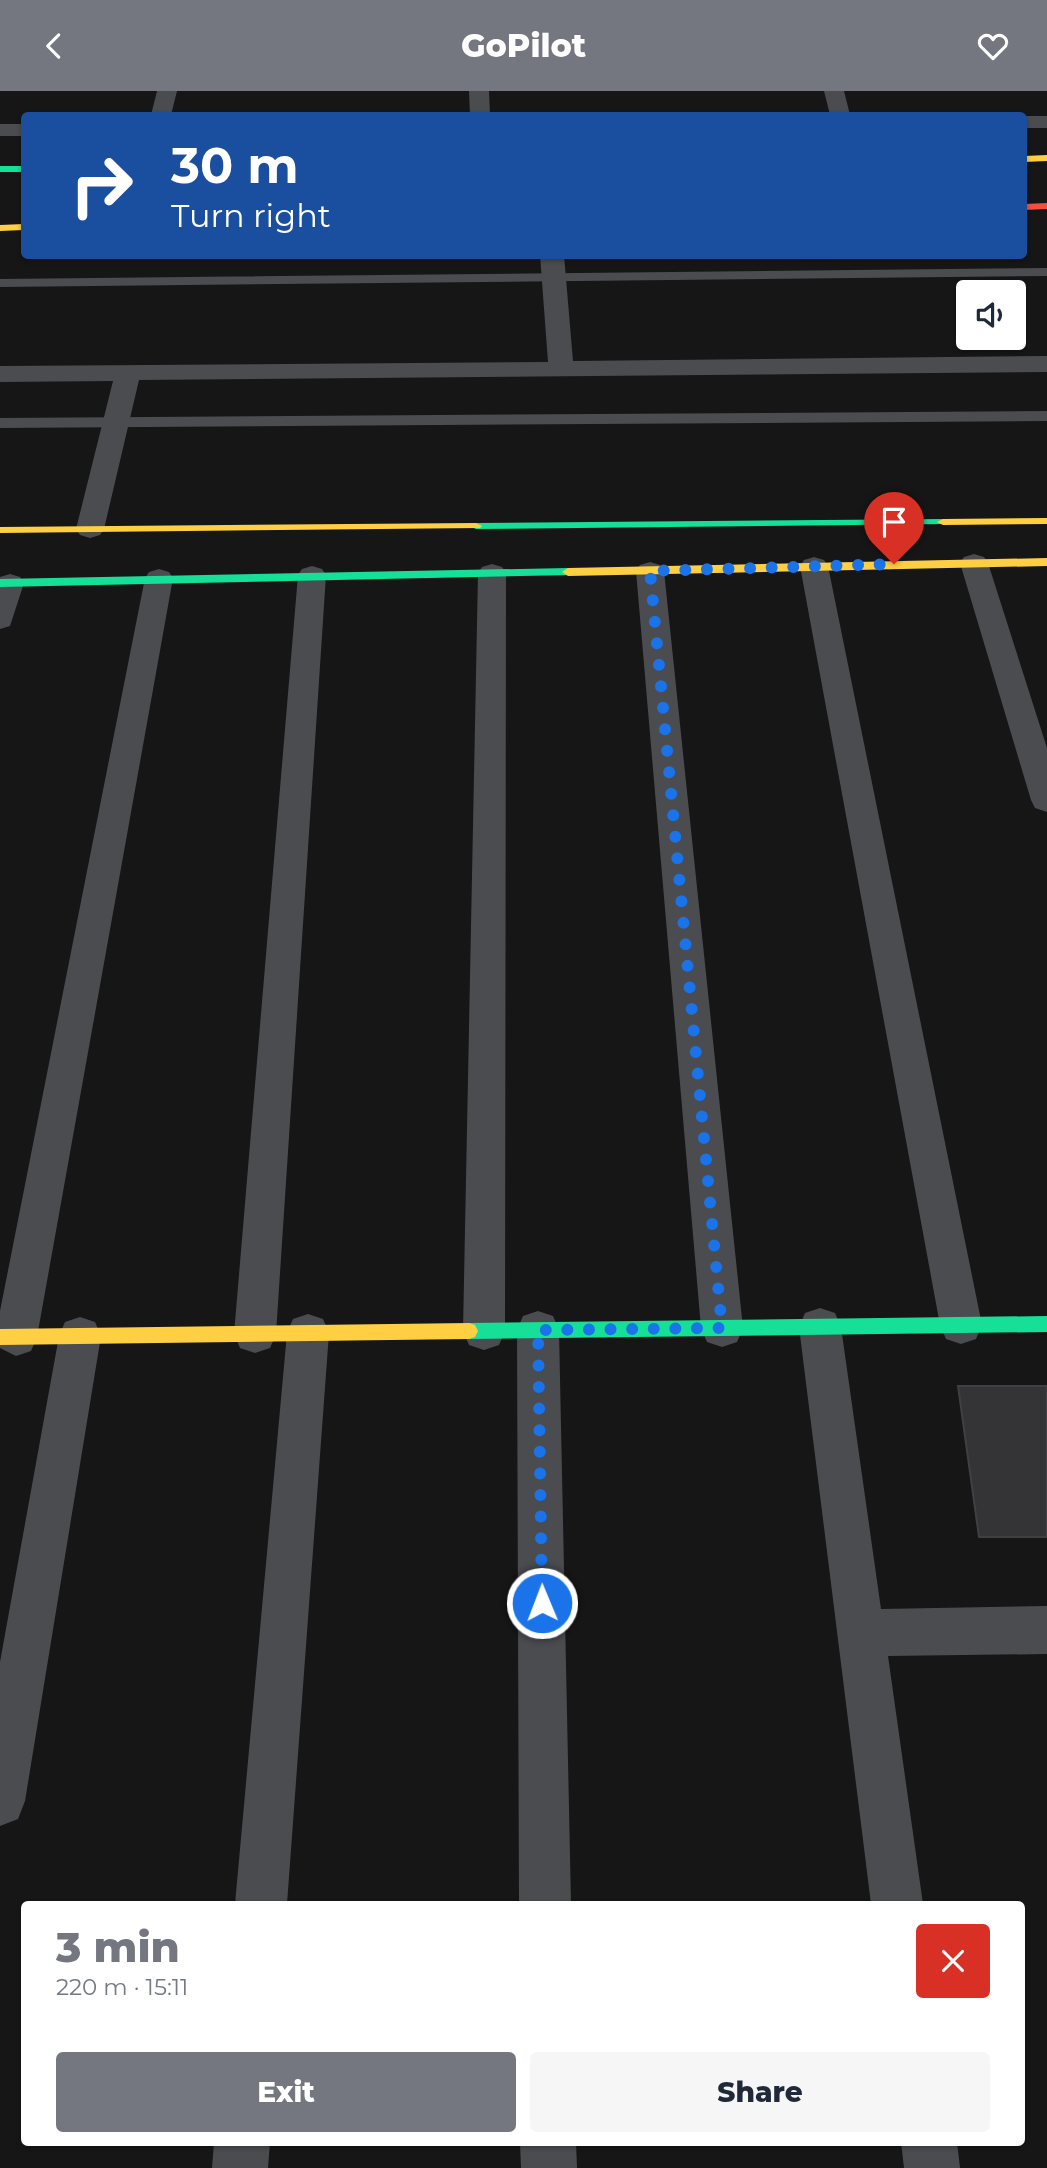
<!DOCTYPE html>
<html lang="en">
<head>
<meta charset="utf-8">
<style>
  :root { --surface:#fff; --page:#f6f6f7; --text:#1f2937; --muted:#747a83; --accent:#747780 }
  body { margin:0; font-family:Montserrat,sans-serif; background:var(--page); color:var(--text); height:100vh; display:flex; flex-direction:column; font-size:26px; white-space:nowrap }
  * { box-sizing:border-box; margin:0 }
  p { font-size:23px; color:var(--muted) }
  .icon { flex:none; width:38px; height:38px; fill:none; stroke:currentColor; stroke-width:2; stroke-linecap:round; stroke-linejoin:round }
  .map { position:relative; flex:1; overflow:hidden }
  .side { position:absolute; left:21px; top:1810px; width:1004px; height:245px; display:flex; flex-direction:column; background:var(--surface); border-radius:7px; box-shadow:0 2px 5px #0004 }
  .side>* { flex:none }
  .hud { position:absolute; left:21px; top:21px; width:1006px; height:147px; border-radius:7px; box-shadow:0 2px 5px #0004; background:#1a4fa0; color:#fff; overflow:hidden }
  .fabs { position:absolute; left:956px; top:189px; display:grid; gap:14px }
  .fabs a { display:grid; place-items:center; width:70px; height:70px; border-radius:7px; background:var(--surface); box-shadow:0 2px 5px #0004; font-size:35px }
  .pin { position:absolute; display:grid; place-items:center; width:60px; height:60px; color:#fff; margin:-72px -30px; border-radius:50% 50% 50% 0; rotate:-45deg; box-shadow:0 0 7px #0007 }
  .pin .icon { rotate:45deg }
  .me { position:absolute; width:77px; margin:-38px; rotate:359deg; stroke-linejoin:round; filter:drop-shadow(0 0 5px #0008) }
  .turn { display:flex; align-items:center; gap:24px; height:147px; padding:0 35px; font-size:32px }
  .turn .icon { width:91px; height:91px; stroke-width:2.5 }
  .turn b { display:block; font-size:49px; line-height:60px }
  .round { display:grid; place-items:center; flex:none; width:74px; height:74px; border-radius:7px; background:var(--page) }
  .head { display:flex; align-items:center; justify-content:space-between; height:119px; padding:0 35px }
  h1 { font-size:42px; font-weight:800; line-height:52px; color:var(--accent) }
  .action { display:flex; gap:14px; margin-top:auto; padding:14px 35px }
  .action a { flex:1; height:80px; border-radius:7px; background:var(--accent); color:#fff; font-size:28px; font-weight:800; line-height:80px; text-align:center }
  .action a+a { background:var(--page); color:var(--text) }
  header { display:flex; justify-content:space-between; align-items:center; height:91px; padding:0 35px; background:var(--accent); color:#fff; font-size:32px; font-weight:800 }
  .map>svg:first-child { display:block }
  .building { fill:#343436; stroke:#3f4043; stroke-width:2 }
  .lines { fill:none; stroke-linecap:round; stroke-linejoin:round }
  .lane { fill:#4a4c50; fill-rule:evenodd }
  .street { fill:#4a4c50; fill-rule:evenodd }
  .fast { fill:#16e098; fill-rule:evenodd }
  .slow { fill:#ffcf43; fill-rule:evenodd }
  .jam { fill:#f24e42; fill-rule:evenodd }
  .route { stroke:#1a73e8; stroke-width:12; stroke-dasharray:0 21.6 }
</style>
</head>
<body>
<header><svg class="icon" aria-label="back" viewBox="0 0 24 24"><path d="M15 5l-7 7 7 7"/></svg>GoPilot<svg class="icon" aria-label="heart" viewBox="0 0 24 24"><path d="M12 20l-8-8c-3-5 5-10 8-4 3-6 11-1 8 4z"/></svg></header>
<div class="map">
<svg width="1047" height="2077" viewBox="0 0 1047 2077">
  <rect width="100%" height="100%" fill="#161617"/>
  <!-- building -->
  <path class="building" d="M958,1295H1047V1446H979Z"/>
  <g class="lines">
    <!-- lane -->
    <path class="lane" d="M1047,177V185L0,196V188Z
      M1047,320V330L0,337V327Z"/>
    <!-- street -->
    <path class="street" d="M157,0H177L171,24H151Z
      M469,0H489L490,24H470Z
      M824,0H844L850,24H830Z
      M1024,25H1047V37H1024Z
      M0,33H24V45H0Z
      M540,164H564L573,270L1047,265V281L139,289L104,438L100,444L90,447L80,444L76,438L113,290L0,291V275L548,271Z
      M974,463L984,466L988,472L1047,657V721L1035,717L1031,709L960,472L964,466Z
      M814,466L824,469L828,475L982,1234L976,1248L961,1253L946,1248L940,1234L800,475L804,469Z
      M650,471L660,474L664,480L743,1237L737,1251L722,1256L707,1251L701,1237L636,480L640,474Z
      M492,473L502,476L506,482L505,1240L499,1254L484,1259L469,1254L463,1240L478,482L482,476Z
      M312,475L322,478L326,484L276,1243L270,1257L255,1262L240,1257L234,1243L298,484L302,478Z
      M159,478L169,481L173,487L37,1246L31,1260L16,1265L0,1257V1220L145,487L149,481Z
      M10,483L20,486L24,492L10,535L0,538V486Z
      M820,1217L835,1222L841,1236L881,1518L1047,1515V1563L888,1565L923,1813H871L799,1236L805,1222Z
      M538,1220L553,1225L559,1239L571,1813H519L517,1239L523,1225Z
      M308,1223L323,1228L329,1242L287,1813H235L287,1242L293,1228Z
      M80,1226L95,1231L101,1245L25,1710L18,1728L0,1735V1571L59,1245L65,1231Z
      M214,2051H270L268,2077H212Z
      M520,2051H576L577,2077H521Z
      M901,2051H957L960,2077H904Z"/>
    <!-- fast -->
    <path class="fast" d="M0,75H24V81H0Z
      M943,428L949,431L947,433L476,438L470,435L476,432Z
      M568,477L574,481L572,484L0,496V488Z
      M1047,1225V1241L469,1248L463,1246L460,1240L463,1234L469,1232Z"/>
    <!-- slow -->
    <path class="slow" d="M1047,64V70L1024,71V65Z
      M24,133V139L0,140V134Z
      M1047,427V433L943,434L937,431L943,428Z
      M476,432L482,435L480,437L0,442V436Z
      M1047,467V475L568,485L562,481L568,477Z
      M469,1232L475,1234L478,1240L475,1246L469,1248L0,1254V1238Z"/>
    <!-- jam -->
    <path class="jam" d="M1047,112V118L1024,119V113Z"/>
  </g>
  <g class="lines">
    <!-- route -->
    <path class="route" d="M542,1512L538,1239L722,1237L650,480L894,473"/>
  </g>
</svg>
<div class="fabs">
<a><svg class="icon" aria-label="sound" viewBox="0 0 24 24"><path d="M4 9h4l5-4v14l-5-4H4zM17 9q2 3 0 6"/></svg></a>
</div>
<div class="pin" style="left:894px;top:473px;background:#d93025"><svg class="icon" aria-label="arrive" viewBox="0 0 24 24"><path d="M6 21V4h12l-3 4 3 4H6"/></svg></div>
<svg class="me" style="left:542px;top:1512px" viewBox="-20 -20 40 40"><circle r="17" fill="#1a73e8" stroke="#fff" stroke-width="3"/><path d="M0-11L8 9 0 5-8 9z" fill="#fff"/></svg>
<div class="hud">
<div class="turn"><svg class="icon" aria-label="right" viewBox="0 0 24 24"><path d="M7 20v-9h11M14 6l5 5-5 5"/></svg><div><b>30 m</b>Turn right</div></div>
</div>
<section class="side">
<div class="head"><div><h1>3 min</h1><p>220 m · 15:11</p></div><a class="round" style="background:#d93025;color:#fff"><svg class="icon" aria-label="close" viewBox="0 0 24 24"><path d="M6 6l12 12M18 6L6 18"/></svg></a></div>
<div class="action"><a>Exit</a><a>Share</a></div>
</section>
</div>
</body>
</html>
